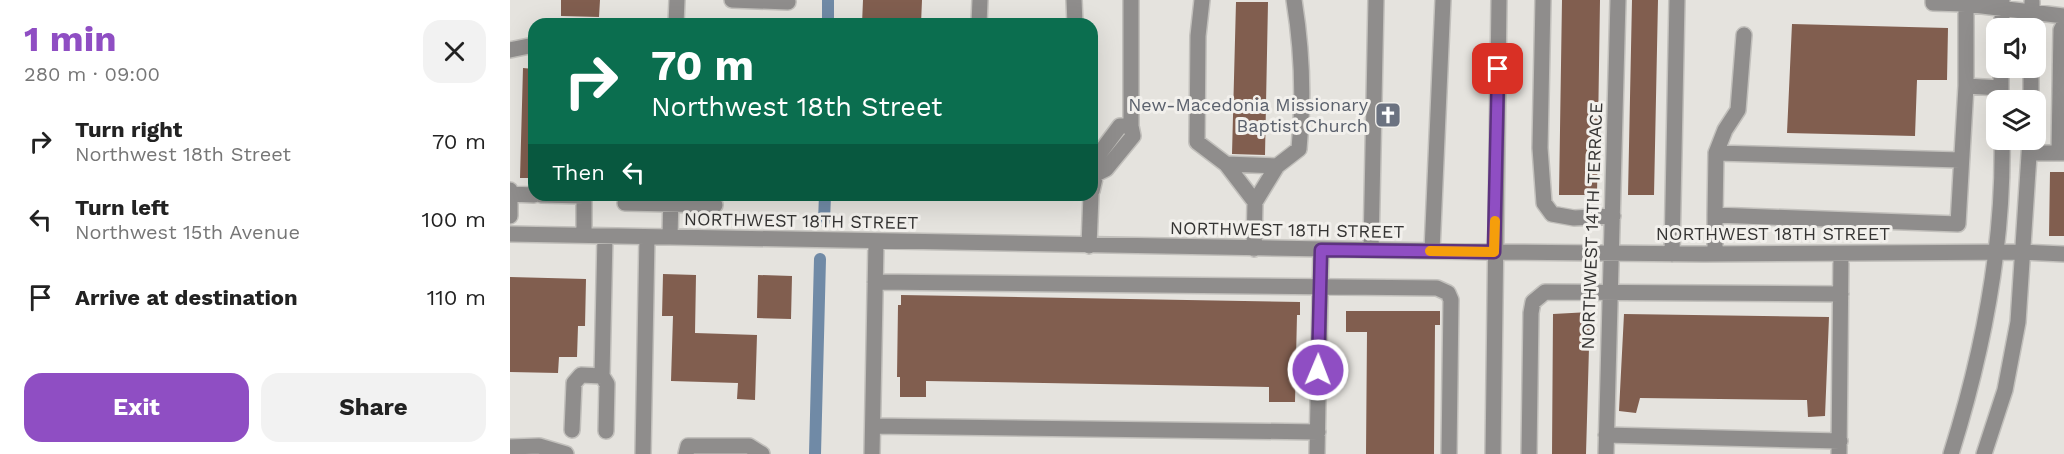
<!DOCTYPE html>
<html lang="en">
<head>
<meta charset="utf-8">
<style>
  :root { --surface:#fff; --page:#f2f2f2; --text:#222; --muted:#767676; --accent:#8f4ec3 }
  body { margin:0; font-family:"Work Sans",sans-serif; background:var(--page); color:var(--text); height:100vh; display:flex; flex-direction:column; font-size:22px; white-space:nowrap }
  * { box-sizing:border-box; margin:0 }
  p { font-size:20px; color:var(--muted) }
  .icon { flex:none; width:33px; height:33px; fill:none; stroke:currentColor; stroke-width:2; stroke-linecap:round; stroke-linejoin:round }
  .map { position:relative; flex:1; overflow:hidden }
  .panel { display:flex; flex-direction:column; background:var(--surface); width:510px }
  .panel>* { flex:none }
  .top-card { position:absolute; left:18px; top:18px; width:570px; height:183px; border-radius:18px; box-shadow:0 6px 24px #0002; background:#0b6e4f; color:#fff; overflow:hidden }
  .buttons { position:absolute; left:1476px; top:18px; display:grid; gap:12px }
  .buttons a { display:grid; place-items:center; width:60px; height:60px; border-radius:12px; background:var(--surface); box-shadow:0 6px 24px #0002; font-size:30px }
  .pin { position:absolute; display:grid; place-items:center; width:51px; height:51px; color:#fff; margin:-26px; border-radius:12px; box-shadow:0 3px 9px #0006 }
  .me { position:absolute; width:66px; margin:-33px; rotate:1deg; stroke-linejoin:round; filter:drop-shadow(0 0 4px #0008) }
  .turn { display:flex; align-items:center; gap:21px; height:126px; padding:0 24px; font-size:27px }
  .turn .icon { width:78px; height:78px; stroke-width:2.5 }
  .turn b { display:block; font-size:42px; line-height:51px }
  .then { display:flex; align-items:center; height:57px; padding:0 24px; background:#0003; gap:12px; font-size:22px }
  .round { display:grid; place-items:center; flex:none; width:63px; height:63px; border-radius:18px; background:var(--page) }
  .overview { display:flex; align-items:center; justify-content:space-between; height:102px; padding:0 24px }
  h1 { font-size:36px; font-weight:700; line-height:45px; color:var(--accent) }
  .action { display:flex; gap:12px; margin-top:auto; padding:12px 24px }
  .action a { flex:1; height:69px; border-radius:18px; background:var(--accent); color:#fff; font-size:24px; font-weight:700; line-height:69px; text-align:center }
  .action a+a { background:var(--page); color:var(--text) }
  ul { padding:0; list-style:none }
  li { display:flex; align-items:center; gap:18px; height:78px; padding:0 24px }
  li div { flex:1 }
  li b { display:block; font-size:22px }
  li em { font-style:normal }
  main { display:flex; flex:1; min-height:0 }
  .map>svg:first-child { display:block }
  .lines { fill:none; stroke-linecap:round; stroke-linejoin:round }
  .canal { stroke:#708aa6; stroke-width:12 }
  .building { fill:#815e4f }
  .minor-casing { stroke:#c2c0bc; stroke-width:18 }
  .minor { stroke:#8f8d8c; stroke-width:15 }
  .route-casing { stroke:#5d337f; stroke-width:15 }
  .route { stroke:#8f4ec3; stroke-width:10 }
  .slow { stroke:#f59e0b; stroke-width:10 }
  .labels { text-anchor:middle; stroke-width:6; stroke-linejoin:round; paint-order:stroke }
  .worship-label { font-size:18px; fill:#5b616d; stroke:#f2f0ec; text-anchor:end }
  .street-label { font-size:18px; fill:#353433; stroke:#f2f0ec }
</style>
</head>
<body>
<main>
<section class="panel">
<div class="overview"><div><h1>1 min</h1><p>280 m · 09:00</p></div><a class="round"><svg class="icon" aria-label="close" viewBox="0 0 24 24"><path d="M6 6l12 12M18 6L6 18"/></svg></a></div>
<ul>
<li><svg class="icon" aria-label="right" viewBox="0 0 24 24"><path d="M7 20v-9h11M14 6l5 5-5 5"/></svg><div><b>Turn right</b><p>Northwest 18th Street</p></div><em>70 m</em></li>
<li><svg class="icon" aria-label="left" viewBox="0 0 24 24"><path d="M17 20v-9H6M10 6l-5 5 5 5"/></svg><div><b>Turn left</b><p>Northwest 15th Avenue</p></div><em>100 m</em></li>
<li><svg class="icon" aria-label="arrive" viewBox="0 0 24 24"><path d="M6 21V4h12l-3 4 3 4H6"/></svg><div><b>Arrive at destination</b></div><em>110 m</em></li>
</ul>
<div class="action"><a>Exit</a><a>Share</a></div>
</section>
<div class="map">
<svg width="1554" height="454" viewBox="0 0 1554 454">
  <rect width="100%" height="100%" fill="#e5e3de"/>
  <g class="lines">
    <!-- canal -->
    <path class="canal" d="M318,24V0
      M314,221L315,195
      M305,454L310,259"/>
  </g>
  <!-- building -->
  <path class="building" d="M51,0H90L89,17L51,16Z
    M353,0H412L411,24H352Z
    M1052,0H1090L1087,195H1049Z
    M1122,0H1148L1144,195H1118Z
    M726,2H758L755,155L722,154Z
    M1282,24L1438,28L1437,80H1407L1405,136L1277,133Z
    M13,68L24,69V178H10Z
    M1540,172H1554V236H1539Z
    M153,274L186,275L185,333L247,335L245,400L227,399L228,383L161,381L163,316H152Z
    M248,275L282,276L281,319L247,318Z
    M0,277L76,279L75,326H68L67,357H49L48,373L0,372Z
    M391,295L790,302V315H787L785,402H759V387L416,381V397H390V377H387L388,305H391Z
    M836,311H930V325H925L924,454H856L857,332H836Z
    M1080,312L1076,454H1042L1043,314Z
    M1114,314L1319,317L1315,416L1298,417L1297,400L1130,398L1126,413L1109,411Z"/>
  <g class="lines">
    <defs>
      <path id="minor" d="M222,0L278,2
        M564,0L565,24
        M621,0V126
        M692,0L688,36L687,142L716,164L745,202L767,166L789,149C794,100 792,49 784,0
        M1033,0L1030,148L1034,203L1042,214L1064,218L1103,216
        M1423,0V3L1456,4L1554,16
        M166,24L167,0
        M469,24L470,0
        M1492,28V0
        M1522,28V2
        M0,50L24,45
        M1456,86V0
        M1491,100V68
        M1521,100V68
        M1206,153L1215,130L1228,110L1234,35
        M1520,153H1554
        M1549,153L1551,30L1554,24
        M1450,160L1206,153L1205,215L1448,224L1456,86L1491,88
        M716,164L767,166
        M0,190V194L24,195
        M582,191L586,174L583,162L610,126H621L623,136L596,169L586,174
        M0,194V216
        M31,195L74,196V235
        M115,203L205,205
        M0,234L984,252L1194,254L1514,252L1554,254
        M95,236L92,376L97,384L96,431
        M160,237L161,195
        M579,246L581,195
        M744,249L745,202
        M861,250L866,0
        M922,251L933,0
        M1162,254L1167,0
        M1205,254V215
        M365,282L927,288L938,293L941,300L939,454
        M363,426L808,432
        M62,430L64,383L71,375L92,376
        M1096,435L1330,441
        M0,447L29,446L56,454
        M133,454L137,237
        M176,454L178,446H239L252,454
        M362,454L366,242
        M807,454L811,250
        M983,454L989,0
        M1019,454L1021,313L1023,302L1035,292L1331,294
        M1096,454L1108,0
        M1329,454L1331,254
        M1441,454C1473,352 1494,247 1492,140
        M1474,454L1495,390L1508,322L1520,140"/>
    </defs>
    <!-- minor casing -->
    <use href="#minor" class="minor-casing"/>
    <!-- minor -->
    <use href="#minor" class="minor"/>
  </g>
  <g class="lines">
    <defs>
      <path id="route" d="M808,370L811,250L984,252L988,69"/>
    </defs>
    <!-- route casing -->
    <use href="#route" class="route-casing"/>
    <!-- route -->
    <use href="#route" class="route"/>
    <!-- slow -->
    <path class="slow" d="M920,251L984,252L985,221"/>
  </g>
  <!-- icons -->
  <defs>
    <symbol id="church-square" viewBox="-11 -11 22 22"><rect x="-9" y="-9" width="18" height="18" rx="4" fill="#6b7280" stroke="#f2f0ec"/><path d="M-1.2-6h2.4v3.5h3.3v2.4h-3.3V6h-2.4V-.1h-3.3v-2.4h3.3Z" fill="#fff"/></symbol>
  </defs>
  <g fill-rule="evenodd">
    <use href="#church-square" x="863" y="100" width="30" height="30"/>
  </g>
  <g class="labels">
    <!-- worship labels -->
    <g class="worship-label">
      <text x="858" y="111">New-Macedonia Missionary<tspan x="858" dy="21">Baptist Church</tspan></text>
    </g>
    <!-- street labels -->
    <g class="street-label">
      <text transform="translate(291 221) rotate(1)" y="6">NORTHWEST 18TH STREET</text>
      <text transform="translate(1082 226) rotate(-88)" y="6">NORTHWEST 14TH TERRACE</text>
      <text transform="translate(777 230) rotate(1)" y="6">NORTHWEST 18TH STREET</text>
      <text x="1263" y="240">NORTHWEST 18TH STREET</text>
    </g>
  </g>
</svg>
<div class="buttons">
<a><svg class="icon" aria-label="sound" viewBox="0 0 24 24"><path d="M4 9h4l5-4v14l-5-4H4zM17 9q2 3 0 6"/></svg></a>
<a><svg class="icon" aria-label="layers" viewBox="0 0 24 24"><path d="M12 4l9 5-9 5-9-5zM3 14l9 5 9-5"/></svg></a>
</div>
<div class="pin" style="left:988px;top:69px;background:#d93025"><svg class="icon" aria-label="arrive" viewBox="0 0 24 24"><path d="M6 21V4h12l-3 4 3 4H6"/></svg></div>
<svg class="me" style="left:808px;top:370px" viewBox="-20 -20 40 40"><circle r="17" fill="#8f4ec3" stroke="#fff" stroke-width="3"/><path d="M0-11L8 9 0 5-8 9z" fill="#fff"/></svg>
<div class="top-card">
<div class="turn"><svg class="icon" aria-label="right" viewBox="0 0 24 24"><path d="M7 20v-9h11M14 6l5 5-5 5"/></svg><div><b>70 m</b>Northwest 18th Street</div></div>
<div class="then">Then<svg class="icon" aria-label="left" viewBox="0 0 24 24"><path d="M17 20v-9H6M10 6l-5 5 5 5"/></svg></div>
</div>
</div>
</main>
</body>
</html>
